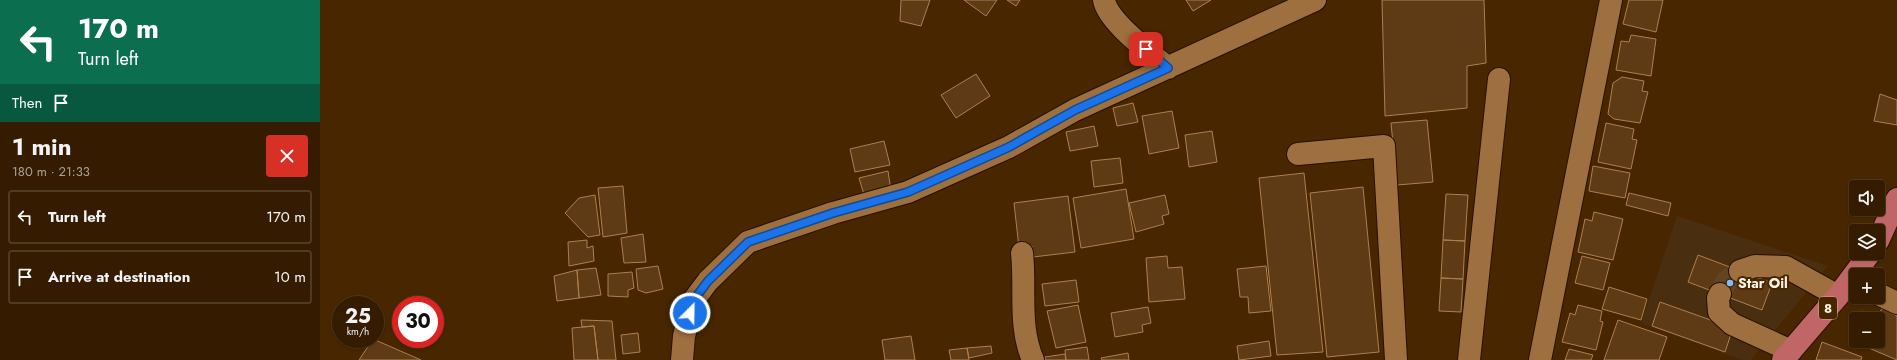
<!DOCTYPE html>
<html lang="en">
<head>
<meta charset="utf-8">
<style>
  :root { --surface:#351c00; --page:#3d250a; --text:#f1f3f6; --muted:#aaa199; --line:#4f3a22 }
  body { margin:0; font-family:Jost,sans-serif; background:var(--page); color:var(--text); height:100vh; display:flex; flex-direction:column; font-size:15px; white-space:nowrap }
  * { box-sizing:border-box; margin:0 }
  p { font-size:13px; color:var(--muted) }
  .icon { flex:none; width:22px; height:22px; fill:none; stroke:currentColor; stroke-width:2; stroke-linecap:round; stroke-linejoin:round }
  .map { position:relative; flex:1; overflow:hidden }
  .drawer { display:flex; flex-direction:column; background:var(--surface); width:320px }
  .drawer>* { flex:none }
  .guide { background:#0b6e4f; color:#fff; overflow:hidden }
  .controls { position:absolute; left:1529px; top:180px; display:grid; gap:8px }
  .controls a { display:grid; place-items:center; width:36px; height:36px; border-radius:4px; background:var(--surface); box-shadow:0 1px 3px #0004,0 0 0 1px var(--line); font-size:20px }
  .speed { position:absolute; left:12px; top:296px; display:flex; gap:8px; font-size:20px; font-weight:700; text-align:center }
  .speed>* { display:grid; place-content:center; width:52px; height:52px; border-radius:50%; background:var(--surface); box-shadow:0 1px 3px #0004,0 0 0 1px var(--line); line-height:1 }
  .speed small { font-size:10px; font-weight:400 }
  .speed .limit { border:6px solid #d22; background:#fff; color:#111 }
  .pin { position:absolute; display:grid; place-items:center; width:34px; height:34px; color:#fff; margin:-17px; border-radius:8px; box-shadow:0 2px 6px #0006 }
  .me { position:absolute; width:44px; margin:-22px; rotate:23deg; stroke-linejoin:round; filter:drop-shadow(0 0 3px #0008) }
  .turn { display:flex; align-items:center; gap:14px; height:84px; padding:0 12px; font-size:18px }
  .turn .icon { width:52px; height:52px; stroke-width:2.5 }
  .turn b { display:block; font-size:28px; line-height:34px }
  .then { display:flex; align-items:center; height:38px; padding:0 12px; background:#0003; gap:8px; font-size:15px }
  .round { display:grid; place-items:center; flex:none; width:42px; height:42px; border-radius:4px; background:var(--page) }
  .head { display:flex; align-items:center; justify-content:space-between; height:68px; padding:0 12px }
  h1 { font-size:24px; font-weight:700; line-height:30px }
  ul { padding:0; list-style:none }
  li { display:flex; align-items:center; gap:12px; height:54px; margin:0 8px 6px; padding:0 4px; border:2px solid var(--line); border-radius:4px }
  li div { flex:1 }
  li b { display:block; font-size:15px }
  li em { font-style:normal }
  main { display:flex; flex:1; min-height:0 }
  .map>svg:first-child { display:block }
  .built { fill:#492e10 }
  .building { fill:#5e3b14; stroke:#ae7f4f }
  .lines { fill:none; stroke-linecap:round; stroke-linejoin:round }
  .minor-tunnel { stroke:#624423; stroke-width:22; stroke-dasharray:22 11; stroke-linecap:butt }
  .minor-casing { stroke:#271100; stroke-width:24 }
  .major-casing { stroke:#271100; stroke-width:24 }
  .minor { stroke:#9e6f3f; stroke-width:22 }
  .major { stroke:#c16667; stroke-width:22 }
  .route-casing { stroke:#114b97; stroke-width:10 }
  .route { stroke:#1a73e8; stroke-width:7 }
  .poi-dot { fill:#7abff8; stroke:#472600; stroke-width:1.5 }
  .labels { text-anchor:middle; stroke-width:4; stroke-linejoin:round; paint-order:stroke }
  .shield { fill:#472600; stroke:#c5b4a2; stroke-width:1 }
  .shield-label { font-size:13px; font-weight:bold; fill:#fbf1e7 }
  .poi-label { font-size:14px; font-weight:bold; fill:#fbf1e7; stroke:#472600; text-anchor:start }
</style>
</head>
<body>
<main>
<section class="drawer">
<div class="guide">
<div class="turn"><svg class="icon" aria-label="left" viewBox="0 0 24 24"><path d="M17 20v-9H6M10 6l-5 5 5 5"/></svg><div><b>170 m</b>Turn left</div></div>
<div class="then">Then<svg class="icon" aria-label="arrive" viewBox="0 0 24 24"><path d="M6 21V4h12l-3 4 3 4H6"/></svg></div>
</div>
<div class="head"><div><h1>1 min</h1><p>180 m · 21:33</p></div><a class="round" style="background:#d93025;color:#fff"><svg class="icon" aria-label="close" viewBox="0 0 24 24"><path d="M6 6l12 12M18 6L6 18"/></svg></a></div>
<ul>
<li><svg class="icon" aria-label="left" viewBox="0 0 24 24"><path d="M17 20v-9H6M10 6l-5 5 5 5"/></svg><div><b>Turn left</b></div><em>170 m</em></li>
<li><svg class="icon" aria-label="arrive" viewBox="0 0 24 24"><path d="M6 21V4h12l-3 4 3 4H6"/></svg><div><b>Arrive at destination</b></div><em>10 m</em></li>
</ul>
</section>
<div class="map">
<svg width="1577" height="360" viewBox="0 0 1577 360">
  <rect width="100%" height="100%" fill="#472600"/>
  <!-- built -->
  <path class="built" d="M1357,216L1508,266L1431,360H1422L1321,323Z"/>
  <!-- building -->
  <path class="building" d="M581,0H610L601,26L580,21Z
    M644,0H677L666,16Z
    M687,0H700L696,6Z
    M866,0H891L873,11Z
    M1062,0H1164L1166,63L1147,66V108L1065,116Z
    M1309,0H1343L1336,32L1303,24Z
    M1311,35L1336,39L1331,76L1296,70L1301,41L1309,42Z
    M656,74L670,96L636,118L621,95Z
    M1302,77L1324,81L1322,91L1328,92L1320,123L1294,119L1288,114L1293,83Z
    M1560,94L1577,100V125L1554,121Z
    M813,103L818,122L797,126L793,108Z
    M852,111L859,148L829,154L822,116Z
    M1107,120L1113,182L1077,185L1071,123Z
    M1286,123L1314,129L1312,139L1317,140L1311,169L1278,162Z
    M774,126L778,146L750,151L746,132Z
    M892,131L897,162L869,167L865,135Z
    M564,141L570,165L535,172L530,149Z
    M800,158L803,183L774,187L771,161Z
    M1273,166L1310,173L1305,198L1269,191Z
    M568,171L571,191L545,198L539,178Z
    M984,173L1003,352L957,355L939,178Z
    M303,186L307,233L283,237L278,188Z
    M1043,187L1059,352L1007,357L990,193Z
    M806,189L814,239L761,248L753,198Z
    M1309,193L1351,203L1348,216L1306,205Z
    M1126,194L1148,195L1145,241L1123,240Z
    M275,195L280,235L268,237L245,213L259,198Z
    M845,195L849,214L842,216L844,224L816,232L809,203Z
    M748,196L755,252L713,257L712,246L699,248L694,203Z
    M1274,212L1303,219L1293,260L1258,252L1265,219L1272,221Z
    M323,234L326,262L304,263L301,238Z
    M267,240V248L273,246L274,261L249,266L248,242Z
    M1123,240L1145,241L1143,279L1121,278Z
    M1378,255L1452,283L1442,310L1368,282Z
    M847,256L848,268L862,267L865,299L829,302L826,258Z
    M1262,256L1290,263L1283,290L1255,283Z
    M338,266L343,289L326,293L318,290L316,269Z
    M946,266L951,311L929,313L928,297H920L917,269Z
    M276,268L281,295L259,298L257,270Z
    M257,270L259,298L237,301L234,276Z
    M312,272L314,288L308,290V297L288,296V274Z
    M1121,278L1143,279L1141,312L1119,311Z
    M756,280L759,302L725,306L722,284Z
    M1289,287L1327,299L1321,320L1282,309Z
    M1340,302L1413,328L1405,352L1332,326Z
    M758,305L766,342L736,348L727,311Z
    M1258,305L1282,311L1280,321L1283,322L1276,350L1242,342L1250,313L1255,315Z
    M828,307L831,323L822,325L823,332L795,337L791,313Z
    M1562,308L1577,316V360L1544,346L1546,341H1558V319H1557Z
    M1542,311L1557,318V319H1538Z
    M261,320L292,321L296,360H278L274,326L262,327Z
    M1298,320L1347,337L1339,360H1284Z
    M1536,322V335L1530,333Z
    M274,326L278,360H254L252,328Z
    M318,333L320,352L303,354L301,335Z
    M591,336L595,360H565L562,340Z
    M53,339L101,360H39Z
    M949,341L951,356L919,360L917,346Z
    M1502,342L1542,357L1541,360H1496Z
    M671,346L672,353L649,358L647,348Z
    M767,347L769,360H746L745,350Z
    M647,348L649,360H631L629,350Z
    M1249,349L1273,355L1271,360H1245Z
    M808,353L809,360H782L781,358Z
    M745,354L746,360H725V357Z"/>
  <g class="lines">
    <!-- minor-tunnel -->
    <path class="minor-tunnel" d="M1400,294L1406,282L1420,271"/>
    <defs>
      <path id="minor" d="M784,0C787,21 831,53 848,68
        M978,154L1064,146L1076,360
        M702,253C706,288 698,326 713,360
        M1420,271L1435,266L1466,267L1518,296
        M1400,294L1398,298L1399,312L1412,324L1471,351
        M1558,294L1577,303
        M362,360L364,336L373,301L388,281L428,242L513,213L588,192L689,147L755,110L995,0
        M1149,360L1179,79
        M1220,360L1291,0"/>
      <path id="major" d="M1558,241L1577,199
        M1463,360L1518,296L1550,253"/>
    </defs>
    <!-- minor casing -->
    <use href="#minor" class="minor-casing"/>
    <!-- major casing -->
    <use href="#major" class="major-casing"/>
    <!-- minor -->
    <use href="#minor" class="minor"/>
    <!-- major -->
    <use href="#major" class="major"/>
  </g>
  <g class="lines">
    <defs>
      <path id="route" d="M370,313L373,301L388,281L428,242L513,213L588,192L689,147L755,110L848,68L826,49"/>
    </defs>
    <!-- route casing -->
    <use href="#route" class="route-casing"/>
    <!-- route -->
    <use href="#route" class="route"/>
  </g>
  <!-- markers -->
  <circle class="poi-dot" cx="1410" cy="283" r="4"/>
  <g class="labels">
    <!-- shield labels -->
    <rect class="shield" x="1499" y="297" width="18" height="22" rx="3"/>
    <g class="shield-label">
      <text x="1508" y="313">8</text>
    </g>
    <!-- poi labels -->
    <g class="poi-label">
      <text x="1418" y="288">Star Oil</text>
    </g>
  </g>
</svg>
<div class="controls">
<a><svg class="icon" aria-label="sound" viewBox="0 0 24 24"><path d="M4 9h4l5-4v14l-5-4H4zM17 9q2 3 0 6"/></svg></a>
<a><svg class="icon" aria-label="layers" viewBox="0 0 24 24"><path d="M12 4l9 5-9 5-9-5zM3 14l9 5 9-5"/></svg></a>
<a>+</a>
<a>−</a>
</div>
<div class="speed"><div>25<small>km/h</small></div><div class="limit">30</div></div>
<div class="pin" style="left:826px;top:49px;background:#d93025"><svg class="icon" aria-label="arrive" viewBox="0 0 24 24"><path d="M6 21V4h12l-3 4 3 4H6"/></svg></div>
<svg class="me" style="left:370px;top:313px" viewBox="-20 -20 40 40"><circle r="17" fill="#1a73e8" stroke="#fff" stroke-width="3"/><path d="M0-11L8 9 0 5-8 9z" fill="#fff"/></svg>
</div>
</main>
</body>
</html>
